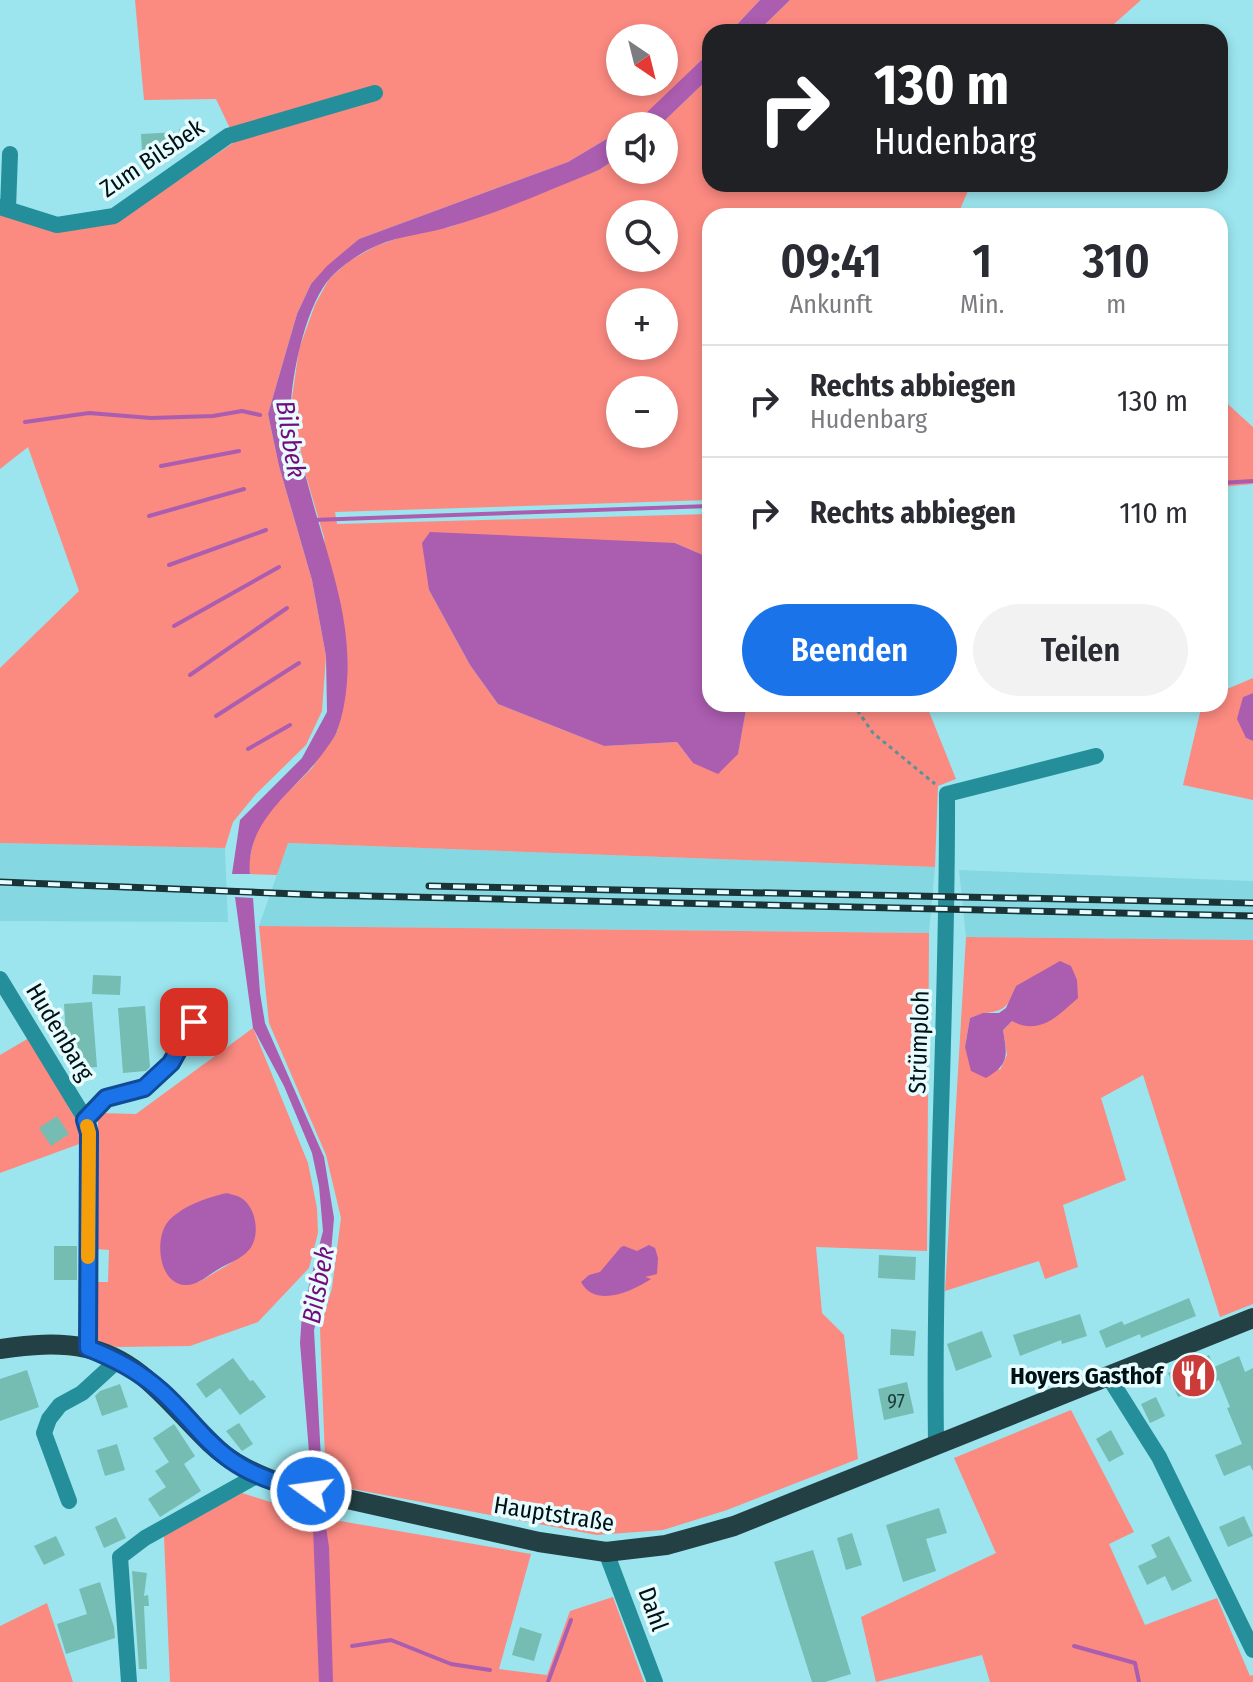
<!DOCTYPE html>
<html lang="de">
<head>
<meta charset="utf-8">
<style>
  :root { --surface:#fff; --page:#f2f2f3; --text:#2b2b33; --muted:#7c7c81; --line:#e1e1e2; --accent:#1a73e8 }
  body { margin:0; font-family:"Fira Sans Condensed",sans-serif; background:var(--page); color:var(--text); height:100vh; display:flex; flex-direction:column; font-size:30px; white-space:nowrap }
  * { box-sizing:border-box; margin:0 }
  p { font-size:26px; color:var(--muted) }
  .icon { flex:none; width:44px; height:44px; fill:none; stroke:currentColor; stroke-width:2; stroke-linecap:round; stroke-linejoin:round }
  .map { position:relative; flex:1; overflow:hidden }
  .side { position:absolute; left:702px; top:208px; width:526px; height:504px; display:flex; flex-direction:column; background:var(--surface); border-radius:24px; box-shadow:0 4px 12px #0003 }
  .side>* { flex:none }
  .banner { position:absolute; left:702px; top:24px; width:526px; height:168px; border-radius:24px; box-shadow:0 4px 12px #0003; background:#202124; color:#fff; overflow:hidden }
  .needle { width:52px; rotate:145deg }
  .tools { position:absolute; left:606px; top:24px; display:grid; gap:16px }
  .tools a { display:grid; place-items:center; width:72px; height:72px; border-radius:50%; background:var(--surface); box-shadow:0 4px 12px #0003; font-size:40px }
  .pin { position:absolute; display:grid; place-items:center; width:68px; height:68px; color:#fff; margin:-34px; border-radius:16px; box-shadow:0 4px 12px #0006 }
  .me { position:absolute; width:88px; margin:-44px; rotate:284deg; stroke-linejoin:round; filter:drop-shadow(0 0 6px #0008) }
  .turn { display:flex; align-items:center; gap:28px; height:168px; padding:0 40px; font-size:36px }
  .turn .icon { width:104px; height:104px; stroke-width:2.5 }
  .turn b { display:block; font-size:56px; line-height:68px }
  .eta { display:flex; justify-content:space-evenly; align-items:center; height:136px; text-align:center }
  .eta b { font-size:48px; font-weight:600; line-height:56px }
  .primary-button { display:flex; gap:16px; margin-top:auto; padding:16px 40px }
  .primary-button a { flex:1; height:92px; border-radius:48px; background:var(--accent); color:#fff; font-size:32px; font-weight:600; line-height:92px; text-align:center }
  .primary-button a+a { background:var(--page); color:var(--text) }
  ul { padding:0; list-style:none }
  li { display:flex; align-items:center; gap:24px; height:112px; padding:0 40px; border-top:2px solid var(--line) }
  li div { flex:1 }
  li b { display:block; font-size:30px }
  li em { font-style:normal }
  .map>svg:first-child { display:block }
  .built { fill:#85d8e2 }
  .green { fill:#fb8a81; fill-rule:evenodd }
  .water { fill:#ab5daf }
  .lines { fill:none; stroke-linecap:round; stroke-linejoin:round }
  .stream { stroke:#ab5daf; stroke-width:4 }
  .building { fill:#75bcb3 }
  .path { stroke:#5e9097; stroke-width:3; stroke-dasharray:4 4; stroke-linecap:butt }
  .minor { stroke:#248f9b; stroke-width:16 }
  .major { stroke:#234044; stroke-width:20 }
  .rail-casing { stroke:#193337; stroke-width:7 }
  .rail { stroke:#e7fcff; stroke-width:4; stroke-dasharray:12; stroke-linecap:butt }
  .route-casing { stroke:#114b97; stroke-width:20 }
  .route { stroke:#1a73e8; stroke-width:14 }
  .slow { stroke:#f59e0b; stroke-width:14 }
  .labels { text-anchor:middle; stroke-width:7; stroke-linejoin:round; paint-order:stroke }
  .number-label { font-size:20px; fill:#1d3c3c }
  .street-label { font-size:24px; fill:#001114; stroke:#e7fcff }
  .poi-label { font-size:24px; font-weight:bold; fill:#001114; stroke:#e7fcff; text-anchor:end }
  .water-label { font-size:26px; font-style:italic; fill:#730c7a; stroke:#e7fcff }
</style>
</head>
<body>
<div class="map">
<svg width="1253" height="1682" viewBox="0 0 1253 1682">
  <rect width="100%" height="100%" fill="#9ce5ee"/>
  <!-- built -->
  <path class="built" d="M0,843L225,848L228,922L0,921Z
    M288,843L935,867L929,933L259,926Z
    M959,870L1253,881V940L966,937Z"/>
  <!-- green -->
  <path class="green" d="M135,0H760L730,32H710V52C691,70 645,126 620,126V131L568,162L359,239L311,284L297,314L268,414L279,466L312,580L326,656L322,711L306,745L256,794L233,822L225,848L0,843V668L79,591L28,447L0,469V214L115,223L236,141L216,99L144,100ZM620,38H664V82H620Z
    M790,0H1141L1105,32H757Z
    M710,77V184H971L958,214L710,216V500L335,512L337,524L710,514V558L675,543L429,590L470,665L498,704L604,746L677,742L693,763L738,753L747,704H926L956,779L938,786L935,867L288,843L277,875L250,874L249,861L256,831L272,808L312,768L338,730L324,537L306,476L291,405L299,349L315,305L329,279L349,261L376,246L413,233L450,227L599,170L620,156V170H664V126H659ZM620,214H664V258H620ZM620,302H664V346H620ZM620,390H664V434H620Z
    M1220,397L1253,427V484L1220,487Z
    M1253,678V693L1243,697L1246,738L1253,741V800L1183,785L1202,704H1220V692Z
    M259,926L929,933L927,1251L816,1247L822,1313L844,1335L858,1459L727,1510L663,1530L597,1535L326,1484L320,1329L332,1288L341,1218L326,1155L269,1023Z
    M966,937L1253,940V1304L1220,1317L1143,1075L1101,1098L1126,1180L1063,1205L1078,1267L1045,1279L1039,1261L945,1291ZM1016,985L1012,1021L1003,1030L1007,1055L1000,1070L965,1047L970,1018C996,1007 1006,1019 1016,985Z
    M253,1028L308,1163L317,1208L318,1233L309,1268L258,1322L190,1346L117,1347L95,1341L96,1282H108L109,1250L97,1249L98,1113L136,1114ZM227,1193L236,1260L199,1282L177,1213Z
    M29,1038L79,1125L82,1143L0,1173V1055Z
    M1071,1410L1134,1532L1109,1544L1145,1625L1217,1598L1250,1676L1253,1675V1682H990L982,1655L876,1682L861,1617L996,1553L954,1458Z
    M242,1493L317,1517L531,1554L499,1669L547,1675L570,1611L613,1597L644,1682H170L164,1536Z
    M47,1603L73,1682H0V1626Z"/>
  <!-- water -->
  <path class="water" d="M760,0H790L757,32H730Z
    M710,52V77L659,126H628L642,117Z
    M620,131V156L599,170C551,189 502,212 452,226C427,234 401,235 376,246C360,253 344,264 331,277C307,303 293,368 291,403C291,425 304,469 310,492C326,553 352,616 347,681C346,696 343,714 338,728C336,736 330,743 326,749C298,790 245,818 250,874H232L240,820L302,758L327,712L326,656L312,580L279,466L268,414L297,314L311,284L327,266L359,239L568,162Z
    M430,532L675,543L710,558V704H747L738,754L718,774L693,763L677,742L604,746L498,704L470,665L429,590L422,543Z
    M1253,693V741L1246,738L1237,719L1243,697Z
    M235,897L253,898L260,993L265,1023L324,1157L334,1218L329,1275L314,1330L324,1514L329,1547L333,1682H319L311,1476L300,1343L302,1313L323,1231L319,1186L312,1153L284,1086L253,1028Z
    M1060,961L1071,966L1077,980L1078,998C1058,1016 1039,1036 1012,1021L1003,1030C1007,1055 1010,1064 986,1078L971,1071L965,1047L970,1018L983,1013H999L1006,1008L1016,986Z
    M227,1193C233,1195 240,1196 244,1200C257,1211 260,1237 249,1250C240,1260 228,1263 217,1270C207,1276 197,1286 184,1285C158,1282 155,1239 167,1223C179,1207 208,1197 227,1193Z
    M649,1245L655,1248L658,1258L657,1274L645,1277L651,1279C631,1292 595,1308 581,1282L589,1275L600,1272L621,1247L624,1246L637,1251Z"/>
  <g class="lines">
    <!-- stream -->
    <path class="stream" d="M25,422L89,413L151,418L213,416L242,411L260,415
      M161,466L239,451
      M1220,483L1253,481
      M149,516L244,489
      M313,520L710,506
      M169,565L266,530
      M174,626L279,567
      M190,675L287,608
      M216,716L299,663
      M248,749L290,725
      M352,1646L391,1640L451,1664L490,1670
      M1074,1646L1135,1663L1139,1682
      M548,1682L571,1620"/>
  </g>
  <!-- building -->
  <path class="building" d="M179,129H191V145H173V151L142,153L141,134L179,132Z
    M93,975L121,976L120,995L92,994Z
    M92,1002L97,1067L68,1069L64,1004Z
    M145,1006L150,1067L146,1071L123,1073L118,1008Z
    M57,1116L69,1134L51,1146L39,1128Z
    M54,1246H77V1280H54Z
    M879,1255L916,1257L915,1280L878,1278Z
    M1189,1298L1196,1316L1141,1338L1140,1334L1106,1348L1099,1331L1122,1321L1124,1325Z
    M1080,1314L1087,1336L1062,1344L1061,1340L1020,1356L1013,1335Z
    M891,1329L916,1331L914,1356L890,1355Z
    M982,1331L992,1357L956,1371L947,1344Z
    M1209,1355L1214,1367L1239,1356L1245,1372L1253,1368V1471L1250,1465L1224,1476L1215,1455L1242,1444L1227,1408L1230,1407L1219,1380L1178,1397L1168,1373Z
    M233,1358L250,1381L253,1380L266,1397L240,1415L220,1388L206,1398L196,1384Z
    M27,1370L39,1407L0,1421V1379Z
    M907,1382L914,1413L884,1420L878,1389Z
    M120,1384L128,1407L102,1416L95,1396L100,1391Z
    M1156,1397L1165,1416L1150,1423L1141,1404Z
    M239,1423L253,1444L242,1451L226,1431Z
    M174,1424L195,1456L184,1464L201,1491L160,1517L148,1499L166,1487L155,1471L169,1462L153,1438Z
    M1111,1430L1124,1454L1109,1462L1096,1439Z
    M117,1444L125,1470L105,1476L97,1450Z
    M939,1508L947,1533L926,1539L936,1571L903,1582L886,1525Z
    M1244,1516L1253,1536L1228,1547L1219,1527Z
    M116,1517L126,1538L104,1548L95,1527Z
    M852,1533L862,1565L846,1570L837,1538Z
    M56,1536L65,1555L44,1565L34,1546Z
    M1169,1536L1192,1581L1172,1591L1165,1576L1147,1585L1138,1566L1157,1557L1151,1545Z
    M813,1550L851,1674L825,1682H812L774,1562Z
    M132,1571L147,1573L144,1596L148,1595L149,1606H144L147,1669H139Z
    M100,1582L114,1627L115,1638L66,1654L57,1624L87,1614L79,1589Z
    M520,1627L542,1634L534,1661L512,1655Z"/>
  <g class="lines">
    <!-- path -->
    <path class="path" d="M853,704L873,733L935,784"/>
    <!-- minor -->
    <path class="minor" d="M0,207L57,225L114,216L228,136L375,93
      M8,209L10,154
      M0,979L84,1117L89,1133L88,1348
      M85,1120L106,1098L144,1088L171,1063L206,1001
      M1108,1376L1159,1457L1253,1650
      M936,1444C933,1227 948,1011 947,794L1096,756
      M69,1501L44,1433L49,1419L60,1405L82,1393L118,1360
      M606,1552L655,1682
      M129,1682L120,1557L145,1538L258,1475"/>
    <!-- major -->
    <path class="major" d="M0,1349C29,1345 57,1342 86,1348C141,1359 172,1407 210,1443C232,1464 257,1475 285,1485L539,1542L606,1552L666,1545L734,1526L1253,1318"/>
    <defs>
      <path id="rail" d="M0,882L321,895L1253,916
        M429,886L1253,903"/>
    </defs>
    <!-- rail casing -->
    <use href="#rail" class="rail-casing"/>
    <!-- rail -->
    <use href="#rail" class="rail"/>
  </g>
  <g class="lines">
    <defs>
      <path id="route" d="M194,1022L171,1063L144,1088L106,1098L85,1120L89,1133L88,1348C115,1359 139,1371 161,1391C186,1413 204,1441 231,1460C255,1477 283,1485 311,1491"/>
    </defs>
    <!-- route casing -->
    <use href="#route" class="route-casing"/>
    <!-- route -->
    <use href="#route" class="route"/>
    <!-- slow -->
    <path class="slow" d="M87,1126L89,1133L88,1257"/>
  </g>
  <!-- icons -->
  <defs>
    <symbol id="restaurant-disc" viewBox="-11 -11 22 22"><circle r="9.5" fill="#ca3b3a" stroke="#e7fcff"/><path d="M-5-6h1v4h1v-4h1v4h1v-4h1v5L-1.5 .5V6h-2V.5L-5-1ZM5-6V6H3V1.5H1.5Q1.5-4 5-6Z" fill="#fff"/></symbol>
  </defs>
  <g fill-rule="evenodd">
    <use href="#restaurant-disc" x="1168" y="1350" width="51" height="51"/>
  </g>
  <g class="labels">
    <!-- number labels -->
    <g class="number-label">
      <text x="896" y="1408">97</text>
    </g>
    <!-- street labels -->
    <g class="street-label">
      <text transform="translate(152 158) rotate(-34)" y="8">Zum Bilsbek</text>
      <text transform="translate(60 1032) rotate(59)" y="8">Hudenbarg</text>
      <text transform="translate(919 1042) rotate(-88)" y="8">Strümploh</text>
      <text transform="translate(554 1514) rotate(9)" y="8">Hauptstraße</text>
      <text transform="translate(653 1609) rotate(70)" y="8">Dahl</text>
    </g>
    <!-- poi labels -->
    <g class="poi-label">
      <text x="1163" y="1384">Hoyers Gasthof</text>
    </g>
    <!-- water labels -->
    <g class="water-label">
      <text transform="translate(291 439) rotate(81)" y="9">Bilsbek</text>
      <text transform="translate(318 1285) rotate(-79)" y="9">Bilsbek</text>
    </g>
  </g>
</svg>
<div class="tools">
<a><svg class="needle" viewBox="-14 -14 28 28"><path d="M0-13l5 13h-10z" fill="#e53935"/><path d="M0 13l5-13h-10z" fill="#7c7c81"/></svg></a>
<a><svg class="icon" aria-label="sound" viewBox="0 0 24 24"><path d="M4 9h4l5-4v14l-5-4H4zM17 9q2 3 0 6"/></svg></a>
<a><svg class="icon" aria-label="search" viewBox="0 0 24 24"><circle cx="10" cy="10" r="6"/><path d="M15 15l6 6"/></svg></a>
<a>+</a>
<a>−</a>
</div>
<div class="pin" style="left:194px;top:1022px;background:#d93025"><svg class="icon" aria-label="arrive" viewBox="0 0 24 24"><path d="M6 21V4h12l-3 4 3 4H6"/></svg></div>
<svg class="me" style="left:311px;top:1491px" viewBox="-20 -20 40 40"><circle r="17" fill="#1a73e8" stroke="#fff" stroke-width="3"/><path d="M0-11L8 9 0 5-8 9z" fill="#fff"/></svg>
<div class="banner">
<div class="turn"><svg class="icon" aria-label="right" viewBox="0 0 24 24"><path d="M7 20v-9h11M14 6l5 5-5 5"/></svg><div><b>130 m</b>Hudenbarg</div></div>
</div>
<section class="side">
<div class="eta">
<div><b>09:41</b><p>Ankunft</p></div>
<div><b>1</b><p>Min.</p></div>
<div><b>310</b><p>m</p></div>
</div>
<ul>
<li><svg class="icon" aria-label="right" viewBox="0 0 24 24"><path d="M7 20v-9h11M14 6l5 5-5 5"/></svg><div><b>Rechts abbiegen</b><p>Hudenbarg</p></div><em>130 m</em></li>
<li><svg class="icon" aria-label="right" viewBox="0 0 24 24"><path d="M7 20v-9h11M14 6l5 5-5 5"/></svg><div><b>Rechts abbiegen</b></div><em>110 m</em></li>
</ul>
<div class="primary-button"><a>Beenden</a><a>Teilen</a></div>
</section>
</div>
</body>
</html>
